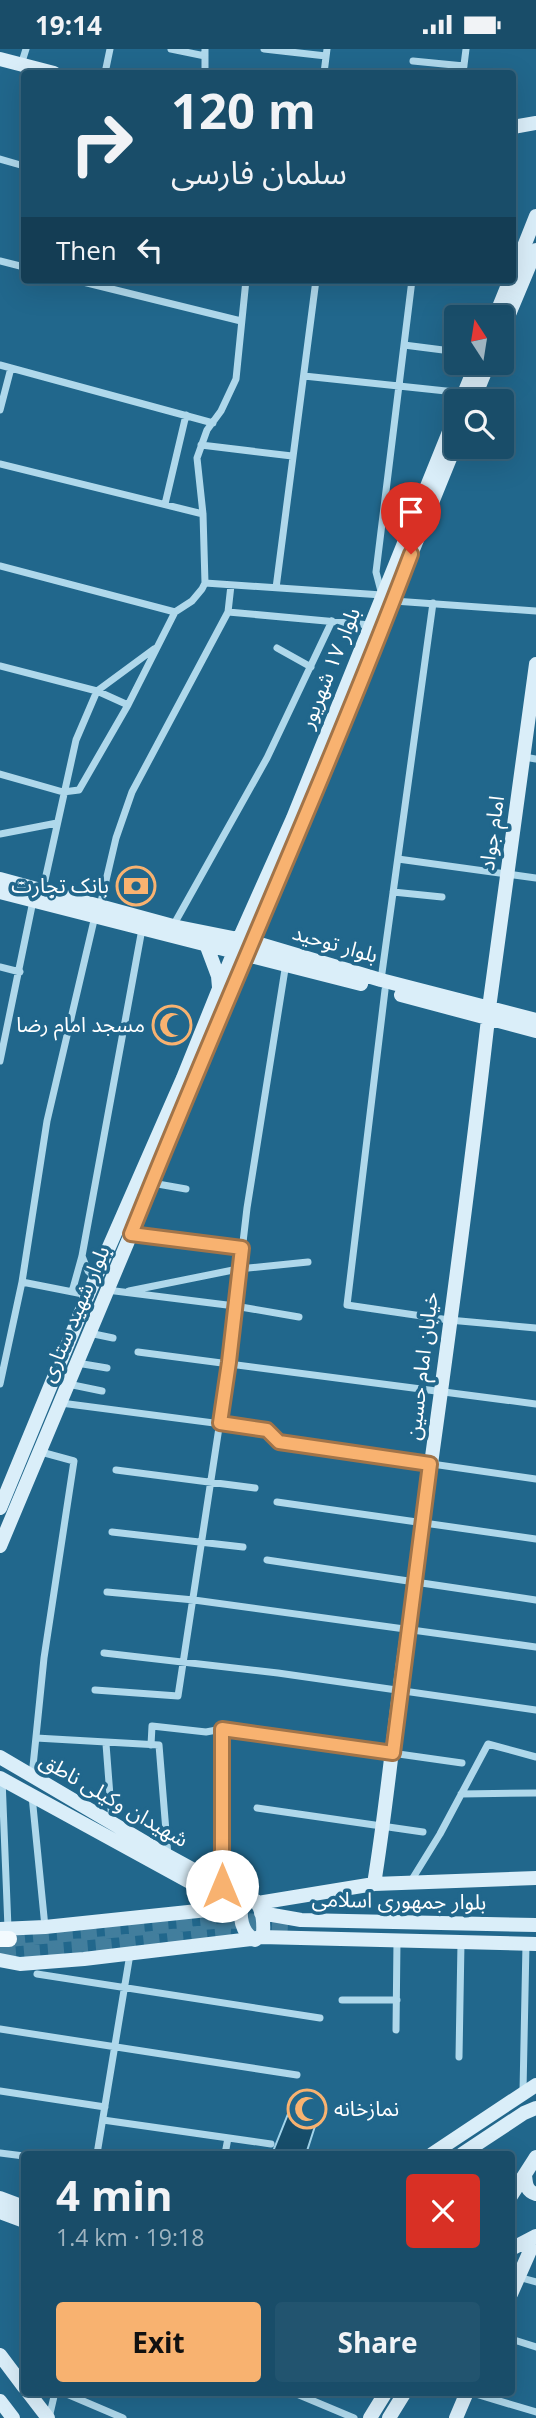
<!DOCTYPE html>
<html lang="en">
<head>
<meta charset="utf-8">
<style>
  :root { --surface:#194d69; --page:#22546f; --text:#f1f3f6; --muted:#9fb4c0; --line:#37647d; --accent:#f8b270 }
  body { margin:0; font-family:"Open Sans","Noto Sans Arabic",sans-serif; background:var(--page); color:var(--text); height:100vh; display:flex; flex-direction:column; font-size:26px; white-space:nowrap }
  * { box-sizing:border-box; margin:0 }
  p { font-size:23px; color:var(--muted) }
  .icon { flex:none; width:38px; height:38px; fill:none; stroke:currentColor; stroke-width:2; stroke-linecap:round; stroke-linejoin:round }
  .map { position:relative; flex:1; overflow:hidden }
  .details { position:absolute; left:21px; top:2102px; width:494px; height:245px; display:flex; flex-direction:column; background:var(--surface); border-radius:7px; box-shadow:0 7px 28px #0002,0 0 0 2px var(--line) }
  .details>* { flex:none }
  .top-card { position:absolute; left:21px; top:21px; width:495px; height:214px; border-radius:7px; box-shadow:0 7px 28px #0002,0 0 0 2px var(--line); background:#194d69; color:var(--text); overflow:hidden }
  .needle { width:46px; rotate:348deg }
  .buttons { position:absolute; left:444px; top:256px; display:grid; gap:14px }
  .buttons a { display:grid; place-items:center; width:70px; height:70px; border-radius:7px; background:var(--surface); box-shadow:0 7px 28px #0002,0 0 0 2px var(--line); font-size:35px }
  .pin { position:absolute; display:grid; place-items:center; width:60px; height:60px; color:#fff; margin:-72px -30px; border-radius:50% 50% 50% 0; rotate:-45deg; box-shadow:0 0 7px #0007 }
  .pin .icon { rotate:45deg }
  .me { position:absolute; width:77px; margin:-38px; rotate:0deg; stroke-linejoin:round; filter:drop-shadow(0 0 5px #0008) }
  .turn { display:flex; align-items:center; gap:24px; height:147px; padding:0 35px; font-size:32px }
  .turn .icon { width:91px; height:91px; stroke-width:2.5 }
  .turn b { display:block; font-size:49px; line-height:60px }
  .then { display:flex; align-items:center; height:66px; padding:0 35px; background:#0003; gap:14px; font-size:26px }
  .round { display:grid; place-items:center; flex:none; width:74px; height:74px; border-radius:7px; background:var(--page) }
  .head { display:flex; align-items:center; justify-content:space-between; height:119px; padding:0 35px }
  h1 { font-size:42px; font-weight:700; line-height:52px }
  .primary-button { display:flex; gap:14px; margin-top:auto; padding:14px 35px }
  .primary-button a { flex:1; height:80px; border-radius:7px; background:var(--accent); color:#111; font-size:28px; font-weight:700; line-height:80px; text-align:center }
  .primary-button a+a { background:var(--page); color:var(--text) }
  .status { display:flex; justify-content:space-between; align-items:center; height:49px; padding:0 35px; background:var(--surface); direction:ltr }
  .status svg { height:19px; fill:currentColor }
  .map>svg:first-child { display:block }
  .water { fill:#174e6b; stroke:#a2d5ec; stroke-width:2 }
  .lines { fill:none; stroke-linecap:round; stroke-linejoin:round }
  .primary-tunnel { stroke:#427e9d; stroke-width:16; stroke-dasharray:16 8; stroke-linecap:butt }
  .street { stroke:#afd8eb; stroke-width:7 }
  .secondary { stroke:#daeef9; stroke-width:14 }
  .primary { stroke:#f3fafe; stroke-width:16 }
  .route-casing { stroke:#a17449; stroke-width:18 }
  .route { stroke:#f8b270; stroke-width:12 }
  .labels { text-anchor:middle; stroke-width:7; stroke-linejoin:round; paint-order:stroke }
  .street-label { font-size:21px; fill:#fff; stroke:#21678c }
  .poi-label { font-size:21px; fill:#fff; stroke:#21678c; text-anchor:end }
</style>
</head>
<body>
<div class="status"><b>19:14</b><svg viewBox="0 0 49 12"><path d="M0 12V9h3v3zM5 12V6h3v6zM10 12V3h3v9zM15 12V0h3v12zM26 1h20v11H26zM47 4h2v5h-2z"/></svg></div>
<div class="map">
<svg width="536" height="2369" viewBox="0 0 536 2369">
  <rect width="100%" height="100%" fill="#21678c"/>
  <!-- water -->
  <path class="water" d="M288,2065L316,2074L306,2105H272Z"/>
  <g class="lines">
    <!-- primary-tunnel -->
    <path class="primary-tunnel" d="M9,1890L225,1871L296,1875
      M0,1904L107,1895L226,1882L257,1884"/>
    <!-- street -->
    <path class="street" d="M171,0L205,7
      M264,0L326,7
      M413,12L464,17
      M21,16L26,0
      M105,24L110,0
      M205,24V0
      M324,24L327,0
      M463,24L466,0
      M0,110L24,117
      M0,212L24,218
      M75,231L241,272
      M404,296L451,302
      M0,316L213,374
      M304,327L465,344
      M0,361L11,319
      M201,396L292,407
      M0,415L203,465
      M165,455L186,366
      M0,517L175,563
      M205,534L382,546L376,523L412,231
      M276,539L316,231
      M394,552L536,562
      M228,563L370,576
      M277,599L311,618
      M0,617L97,642L128,656
      M524,708L536,710
      M0,725L63,743L79,741L128,656L175,563L192,552L202,540L205,534L203,465L197,409L207,381L221,362L236,330L246,231
      M0,785L57,774
      M398,810L536,829
      M43,840L76,691L97,642L154,600
      M393,843L442,848
      M100,857L116,789L132,743L228,563L231,536
      M173,877L267,709L332,572
      M0,918L20,923
      M381,931L433,554
      M385,941L347,1256L449,1271L536,1279
      M0,1012L33,852
      M152,1134L186,1140
      M131,1185L242,1199
      M82,1207L88,1222L96,1229
      M22,1233L88,1246
      M107,1241L235,1257L299,1268
      M129,1242L238,1220L308,1213
      M72,1243L82,1207L142,880
      M89,1284L113,1289
      M138,1303L536,1355
      M77,1314L107,1319
      M0,1335L22,1233L47,1072L95,867
      M68,1335L102,1342
      M61,1354L267,1381L279,1393L536,1430
      M116,1421L255,1439
      M277,1453L536,1490
      M112,1483L243,1498
      M267,1511L536,1551
      M107,1543L194,1551L536,1598
      M104,1604L278,1624L536,1661
      M95,1641L178,1647L229,1313L247,1159L286,914
      M36,1689L159,1696L168,1807
      M106,1695L112,1773
      M151,1696L152,1677L206,1683L222,1680L462,1714
      M32,1727L44,1609L74,1412L41,1403
      M2,1730L8,1879
      M461,1745L536,1744
      M32,1747L45,1878
      M257,1759L423,1783
      M411,1832L440,1785L488,1695L536,1708
      M222,1837V1680
      M37,1925L320,1969
      M342,1951H397
      M0,1980L297,2026
      M396,1981L397,1892
      M459,2008L461,1894
      M0,2042L105,2058
      M523,2042L526,1895
      M103,2071L271,2095
      M0,2104L24,2107
      M97,2105L130,1905
      M225,2105L228,2089
      M518,2228L536,2233
      M511,2290L536,2298
      M62,2343L123,2369
      M292,2343L354,2369
      M469,2343L536,2363
      M49,2369L55,2343"/>
    <!-- secondary -->
    <path class="secondary" d="M0,10L54,24
      M513,78L536,74
      M513,225L536,167
      M495,268L510,231
      M502,282L536,201
      M461,352L477,313
      M473,352L489,313
      M0,830L173,877L253,893L381,931L536,971
      M0,843L361,935
      M206,895L218,927L219,938
      M401,946L536,982
      M489,959L536,615
      M0,1459L88,1246L183,1029L239,890L293,769L457,363
      M0,1497L131,1185L193,1030L249,905L457,392
      M0,1708L168,1807L245,1849
      M0,1729L221,1850L242,1856
      M374,1835C388,1750 395,1664 408,1578C437,1376 465,1173 488,970
      M250,1848C263,1855 264,1871 263,1885L255,1891C241,1884 239,1867 242,1853Z
      M258,1854L374,1835L536,1829
      M261,1864L301,1871L536,1876
      M0,1880L45,1878L236,1858
      M261,1888L536,1895
      M0,1911L20,1915L84,1910L251,1890
      M432,2105L536,2036
      M462,2105L524,2064L536,2059
      M525,2126C526,2135 526,2142 536,2145
      M511,2147L536,2108
      M0,2149L24,2158
      M0,2163L24,2172
      M511,2200L536,2187
      M511,2245L536,2188
      M0,2306L24,2338
      M28,2343L48,2369
      M0,2352L13,2369
      M370,2369L386,2343
      M389,2369L405,2343
      M456,2369L467,2343"/>
    <!-- primary -->
    <path class="primary" d="M0,1890H9"/>
  </g>
  <g class="lines">
    <defs>
      <path id="route" d="M222,1837V1680L393,1704L430,1415L279,1393L267,1381L220,1374L229,1313L242,1199L131,1185C222,957 324,734 411,505"/>
    </defs>
    <!-- route casing -->
    <use href="#route" class="route-casing"/>
    <!-- route -->
    <use href="#route" class="route"/>
  </g>
  <!-- icons -->
  <defs>
    <symbol id="bank-ring" viewBox="-11 -11 22 22"><circle r="9.5" fill="#21678c" stroke="#f8b270" stroke-width="1.5"/><path d="M-6-4H6V4H-6ZM0-2.3a2.3 2.3 0 1 0 0 4.6a2.3 2.3 0 1 0 0-4.6Z" fill="#f8b270"/></symbol>
    <symbol id="mosque-ring" viewBox="-11 -11 22 22"><circle r="9.5" fill="#21678c" stroke="#f8b270" stroke-width="1.5"/><path d="M3.5-4.9A6 6 0 1 0 3.5 4.9A5 5 0 1 1 3.5-4.9Z" fill="#f8b270"/></symbol>
  </defs>
  <g fill-rule="evenodd">
    <use href="#bank-ring" x="114" y="815" width="44" height="44"/>
    <use href="#mosque-ring" x="150" y="954" width="44" height="44"/>
    <use href="#mosque-ring" x="285" y="2038" width="44" height="44"/>
  </g>
  <g class="labels">
    <!-- street labels -->
    <g class="street-label">
      <text transform="translate(330 619) rotate(-68)" y="7">بلوار ۱۷ شهریور</text>
      <text transform="translate(492 784) rotate(-82)" y="7">امام جواد</text>
      <text transform="translate(335 895) rotate(16)" y="7">بلوار توحید</text>
      <text transform="translate(75 1265) rotate(-67)" y="7">بلوار شهید ستاری</text>
      <text transform="translate(422 1317) rotate(-83)" y="7">خیابان امام حسین</text>
      <text transform="translate(114 1751) rotate(30)" y="7">شهیدان وکیلی ناطق</text>
      <text transform="translate(399 1852) rotate(1)" y="7">بلوار جمهوری اسلامی</text>
    </g>
    <!-- poi labels -->
    <g class="poi-label">
      <text x="109" y="844">بانک تجارت</text>
      <text x="145" y="983">مسجد امام رضا</text>
      <text x="334" y="2067" text-anchor="start">نمازخانه</text>
    </g>
  </g>
</svg>
<div class="buttons">
<a><svg class="needle" viewBox="-14 -14 28 28"><path d="M0-13l5 13h-10z" fill="#e53935"/><path d="M0 13l5-13h-10z" fill="#9fb4c0"/></svg></a>
<a><svg class="icon" aria-label="search" viewBox="0 0 24 24"><circle cx="10" cy="10" r="6"/><path d="M15 15l6 6"/></svg></a>
</div>
<div class="pin" style="left:411px;top:505px;background:#d93025"><svg class="icon" aria-label="arrive" viewBox="0 0 24 24"><path d="M6 21V4h12l-3 4 3 4H6"/></svg></div>
<svg class="me" style="left:222px;top:1837px" viewBox="-20 -20 40 40"><circle r="19" fill="#fff"/><path d="M0-13L10 11 0 6-10 11z" fill="#f8b270"/></svg>
<div class="top-card">
<div class="turn"><svg class="icon" aria-label="right" viewBox="0 0 24 24"><path d="M7 20v-9h11M14 6l5 5-5 5"/></svg><div><b>120 m</b>سلمان فارسی</div></div>
<div class="then">Then<svg class="icon" aria-label="left" viewBox="0 0 24 24"><path d="M17 20v-9H6M10 6l-5 5 5 5"/></svg></div>
</div>
<section class="details">
<div class="head"><div><h1>4 min</h1><p>1.4 km · 19:18</p></div><a class="round" style="background:#d93025;color:#fff"><svg class="icon" aria-label="close" viewBox="0 0 24 24"><path d="M6 6l12 12M18 6L6 18"/></svg></a></div>
<div class="primary-button"><a>Exit</a><a>Share</a></div>
</section>
</div>
</body>
</html>
